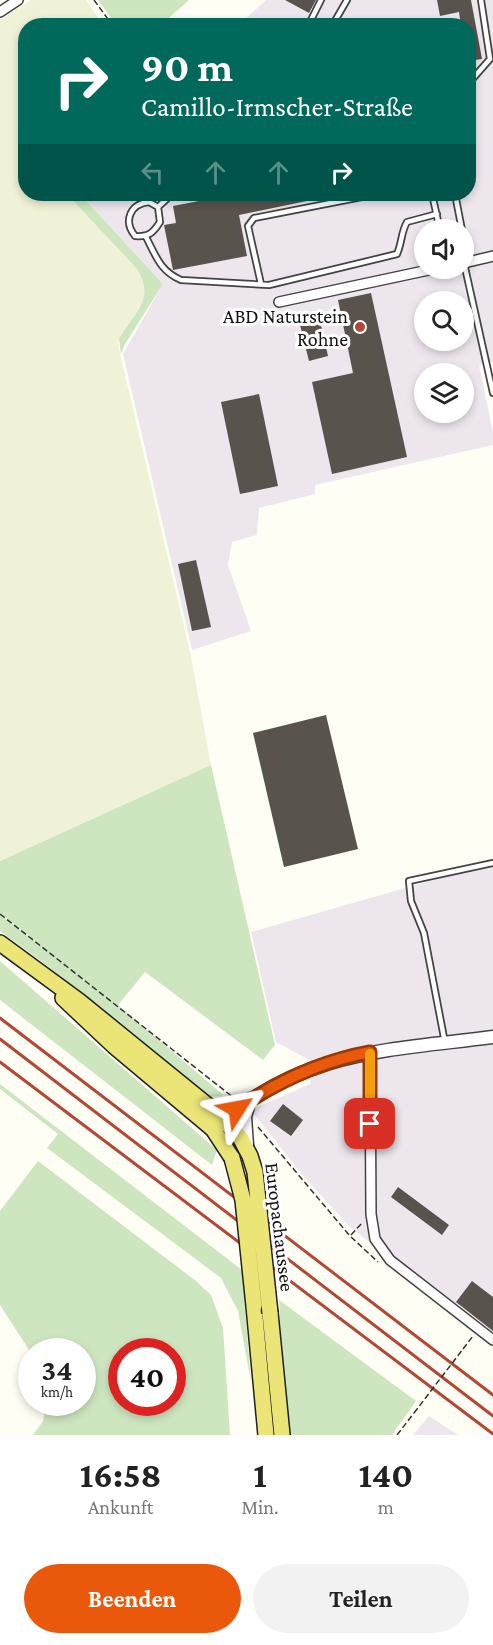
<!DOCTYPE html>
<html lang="de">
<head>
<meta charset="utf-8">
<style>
  :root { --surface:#fff; --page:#f2f2f2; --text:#222; --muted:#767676; --accent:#ea580c }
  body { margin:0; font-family:"Crimson Pro",serif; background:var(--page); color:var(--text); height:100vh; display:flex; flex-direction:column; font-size:22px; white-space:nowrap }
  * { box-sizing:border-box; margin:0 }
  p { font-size:20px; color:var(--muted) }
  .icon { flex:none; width:33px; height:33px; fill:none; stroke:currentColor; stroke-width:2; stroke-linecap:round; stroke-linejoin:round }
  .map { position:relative; height:1435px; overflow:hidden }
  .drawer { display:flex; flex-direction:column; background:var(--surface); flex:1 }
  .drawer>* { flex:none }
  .guide { position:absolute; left:18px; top:18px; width:458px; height:183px; border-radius:24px; box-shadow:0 3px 9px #0003; background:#00695c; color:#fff; overflow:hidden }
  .tools { position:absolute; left:414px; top:219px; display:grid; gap:12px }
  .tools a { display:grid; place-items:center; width:60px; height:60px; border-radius:50%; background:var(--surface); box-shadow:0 3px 9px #0003; font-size:30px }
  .speed { position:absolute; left:18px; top:1338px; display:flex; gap:12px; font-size:30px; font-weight:700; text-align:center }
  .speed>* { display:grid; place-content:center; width:78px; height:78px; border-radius:50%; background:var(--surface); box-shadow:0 3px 9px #0003; line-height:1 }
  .speed small { font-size:15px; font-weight:400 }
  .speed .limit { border:9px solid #d22; background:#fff; color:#111 }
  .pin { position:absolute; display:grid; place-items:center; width:51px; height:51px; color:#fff; margin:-26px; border-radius:12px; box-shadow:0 3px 9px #0006 }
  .me { position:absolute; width:66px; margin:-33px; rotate:56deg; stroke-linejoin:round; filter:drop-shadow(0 0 4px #0008) }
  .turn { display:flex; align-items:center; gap:21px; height:126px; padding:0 24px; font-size:27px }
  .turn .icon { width:78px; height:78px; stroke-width:2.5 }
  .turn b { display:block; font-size:42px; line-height:51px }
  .lanes { display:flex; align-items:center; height:57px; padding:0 24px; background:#0003; justify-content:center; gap:30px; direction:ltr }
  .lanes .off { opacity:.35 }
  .eta { display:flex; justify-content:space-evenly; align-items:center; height:102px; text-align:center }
  .eta b { font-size:36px; font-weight:700; line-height:42px }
  .cta { display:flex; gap:12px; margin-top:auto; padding:12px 24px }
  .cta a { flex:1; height:69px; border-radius:36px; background:var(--accent); color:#fff; font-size:24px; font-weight:700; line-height:69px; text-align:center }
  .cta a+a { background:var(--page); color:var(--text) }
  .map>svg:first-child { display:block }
  .industrial { fill:#ede6ed; fill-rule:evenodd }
  .farmland { fill:#eff2d6 }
  .green { fill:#cde6c0; fill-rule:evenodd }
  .building { fill:#58534d }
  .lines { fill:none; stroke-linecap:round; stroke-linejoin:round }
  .service-casing { stroke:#434343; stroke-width:8 }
  .minor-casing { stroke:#434343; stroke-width:12 }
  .tertiary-casing { stroke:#434343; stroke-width:15 }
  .primary-casing { stroke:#212121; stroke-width:18 }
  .path { stroke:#323232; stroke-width:1.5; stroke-dasharray:6 3; stroke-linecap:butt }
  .service { stroke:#fff; stroke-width:4.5 }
  .minor { stroke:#fff; stroke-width:9 }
  .tertiary { stroke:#fff; stroke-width:12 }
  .primary { stroke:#ebe577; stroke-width:15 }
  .rail { stroke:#b44735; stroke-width:3 }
  .primary-bridge-casing { stroke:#212121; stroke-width:18; stroke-linecap:butt }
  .path-bridge { stroke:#323232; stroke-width:1.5; stroke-dasharray:6 3; stroke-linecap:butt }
  .primary-bridge { stroke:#ebe577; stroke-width:15 }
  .route-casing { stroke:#983908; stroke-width:15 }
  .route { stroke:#ea580c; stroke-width:10 }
  .slow { stroke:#f59e0b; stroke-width:10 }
  .poi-dot { fill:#b44735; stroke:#fff; stroke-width:2 }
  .labels { text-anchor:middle; stroke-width:6; stroke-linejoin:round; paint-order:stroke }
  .poi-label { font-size:20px; fill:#101010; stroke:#fff; text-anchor:end }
  .street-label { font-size:20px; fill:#101010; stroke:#fff }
</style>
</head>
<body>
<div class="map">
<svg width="493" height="1435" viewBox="0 0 493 1435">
  <rect width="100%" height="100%" fill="#fefef4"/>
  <!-- industrial -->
  <path class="industrial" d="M266,0H493V362L479,365L493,432V445L315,485V494L259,508L257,535L232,542L228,565L251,631L192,650L123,354L163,284L80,194H468V26L239,25ZM424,230H464V268H424ZM424,302H464V340H424ZM424,374H464V412H424Z
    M493,863V1338L350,1227L304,1177L251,1110L310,1084L313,1062L276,1042L251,932Z
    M429,1416L458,1435H413Z"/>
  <!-- farmland -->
  <path class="farmland" d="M31,0H86L103,25L26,26V194H67L137,269L143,279L145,290L143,302L121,334L118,345L190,652L211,765L0,861V20Z"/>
  <!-- green -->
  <path class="green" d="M98,0H189L161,25L117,26Z
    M67,194H80L163,284L125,344L121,354L119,339C132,313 157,301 137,269Z
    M211,765L275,1045L263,1060L145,972L118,1005L223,1095L209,1097L45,964L0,931V915L42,946L0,913V861Z
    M0,961L217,1150L212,1165L0,1000Z
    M0,1084L242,1270L251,1382L238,1311L221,1278L47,1148L58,1134L0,1089Z
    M38,1161L196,1281L211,1295L223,1328L230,1435H33L43,1421L47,1403L82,1402V1352H32L31,1353L0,1305V1211ZM122,1352H172V1402H122Z
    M279,1300L416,1401L392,1435H289L277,1321L280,1320Z"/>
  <!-- building -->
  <path class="building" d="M285,0H316L309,13Z
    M437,0H471L482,59L468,61V26H461L459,12L440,16Z
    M235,194H325L326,197L239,215L247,256L173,270L164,225L176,223L173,206Z
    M371,293L407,457L332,474L312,382L353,373L338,300Z
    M318,312L328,356L309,361L298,317Z
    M259,394L278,486L240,494L221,402Z
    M196,560L211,627L192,631L178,564Z
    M326,715L358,849L284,867L253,733Z
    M283,1104L303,1120L291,1136L270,1121Z
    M398,1187L449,1225L442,1235L391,1197Z
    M472,1281L493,1297V1331L456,1302Z"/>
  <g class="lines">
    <defs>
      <path id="service" d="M308,26L321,0
        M332,26L347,0
        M468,84L490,59L481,0
        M147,194L149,202
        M432,194L440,230
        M455,194L462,230
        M149,202L158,207L160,222C153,233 149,237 135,236C123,221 130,204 149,202Z
        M158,207L172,194
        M464,235L466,245
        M146,237C156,256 160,271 181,280L269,285L397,254C402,243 401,232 407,222L437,214
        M464,263L493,393
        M261,284L248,226L254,218L377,194
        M445,1043L424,933L411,901L409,881L493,863"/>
      <path id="minor" d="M0,12L18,0
        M464,263L493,256
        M279,302L438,268
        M370,1052L371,1214L375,1239L390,1260L493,1340"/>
      <path id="tertiary" d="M216,1126C305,1050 383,1051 493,1037
        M247,1145L245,1117L250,1099"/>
      <path id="primary" d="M0,943L79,1001L212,1109L240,1137L250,1156L255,1172
        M63,998L114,1046L213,1129L232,1158
        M254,1306L266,1435
        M270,1313L282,1435"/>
    </defs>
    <!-- service casing -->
    <use href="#service" class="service-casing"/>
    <!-- minor casing -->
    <use href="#minor" class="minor-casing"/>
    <!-- tertiary casing -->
    <use href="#tertiary" class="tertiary-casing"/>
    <!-- primary casing -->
    <use href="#primary" class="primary-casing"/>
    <!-- path -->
    <path class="path" d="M94,0L113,26
      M0,914L234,1098
      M258,1127L350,1236L378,1262
      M351,1235L362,1223
      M463,1349L473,1336
      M397,1435L414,1413"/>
    <!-- service -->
    <use href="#service" class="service"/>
    <!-- minor -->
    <use href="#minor" class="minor"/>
    <!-- tertiary -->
    <use href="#tertiary" class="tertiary"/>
    <!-- primary -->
    <use href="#primary" class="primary"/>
    <!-- rail -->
    <path class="rail" d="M0,1018L493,1395
      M0,1039L493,1416
      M0,1062L493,1434"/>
    <defs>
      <path id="primary-bridge" d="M232,1158L243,1200L254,1306
        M255,1172L270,1313"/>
    </defs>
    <!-- primary-bridge casing -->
    <use href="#primary-bridge" class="primary-bridge-casing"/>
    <!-- path-bridge -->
    <path class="path-bridge" d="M414,1413L463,1349"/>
    <!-- primary-bridge -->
    <use href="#primary-bridge" class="primary-bridge"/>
  </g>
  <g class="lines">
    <defs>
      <path id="route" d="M237,1109C278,1081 321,1061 370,1052V1124"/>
    </defs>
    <!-- route casing -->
    <use href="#route" class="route-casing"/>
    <!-- route -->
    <use href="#route" class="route"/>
    <!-- slow -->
    <path class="slow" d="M370,1097V1054"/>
  </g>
  <!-- markers -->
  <circle class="poi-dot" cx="360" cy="327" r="6"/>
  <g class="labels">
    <!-- poi labels -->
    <g class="poi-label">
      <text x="348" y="323">ABD Naturstein<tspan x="348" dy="23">Rohne</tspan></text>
    </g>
    <!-- street labels -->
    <g class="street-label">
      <text transform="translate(280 1227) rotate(83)" y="7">Europachaussee</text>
    </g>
  </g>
</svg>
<div class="tools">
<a><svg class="icon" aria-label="sound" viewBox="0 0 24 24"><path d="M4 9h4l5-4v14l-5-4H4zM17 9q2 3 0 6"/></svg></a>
<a><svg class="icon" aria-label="search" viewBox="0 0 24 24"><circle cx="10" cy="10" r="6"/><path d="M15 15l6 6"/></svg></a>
<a><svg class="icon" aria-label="layers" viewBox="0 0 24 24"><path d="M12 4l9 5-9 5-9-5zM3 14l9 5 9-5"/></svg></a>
</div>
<div class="speed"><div>34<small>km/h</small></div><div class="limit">40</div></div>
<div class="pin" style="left:370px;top:1124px;background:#d93025"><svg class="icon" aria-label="arrive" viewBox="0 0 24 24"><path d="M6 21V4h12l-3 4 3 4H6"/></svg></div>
<svg class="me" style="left:237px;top:1109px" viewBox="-20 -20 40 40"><path d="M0-17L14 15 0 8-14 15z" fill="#ea580c" stroke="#fff" stroke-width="4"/></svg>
<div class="guide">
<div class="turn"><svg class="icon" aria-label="right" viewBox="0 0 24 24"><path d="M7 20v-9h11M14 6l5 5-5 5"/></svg><div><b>90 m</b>Camillo-Irmscher-Straße</div></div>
<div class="lanes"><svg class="icon off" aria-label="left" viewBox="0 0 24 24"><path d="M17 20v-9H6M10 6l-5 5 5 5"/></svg><svg class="icon off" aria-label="ahead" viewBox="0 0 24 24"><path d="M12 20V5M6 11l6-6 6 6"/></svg><svg class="icon off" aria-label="ahead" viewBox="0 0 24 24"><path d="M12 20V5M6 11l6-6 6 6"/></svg><svg class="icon" aria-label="right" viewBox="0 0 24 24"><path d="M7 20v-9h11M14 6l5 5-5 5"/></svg></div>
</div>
</div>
<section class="drawer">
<div class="eta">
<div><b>16:58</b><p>Ankunft</p></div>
<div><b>1</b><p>Min.</p></div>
<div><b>140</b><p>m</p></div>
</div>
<div class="cta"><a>Beenden</a><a>Teilen</a></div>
</section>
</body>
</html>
